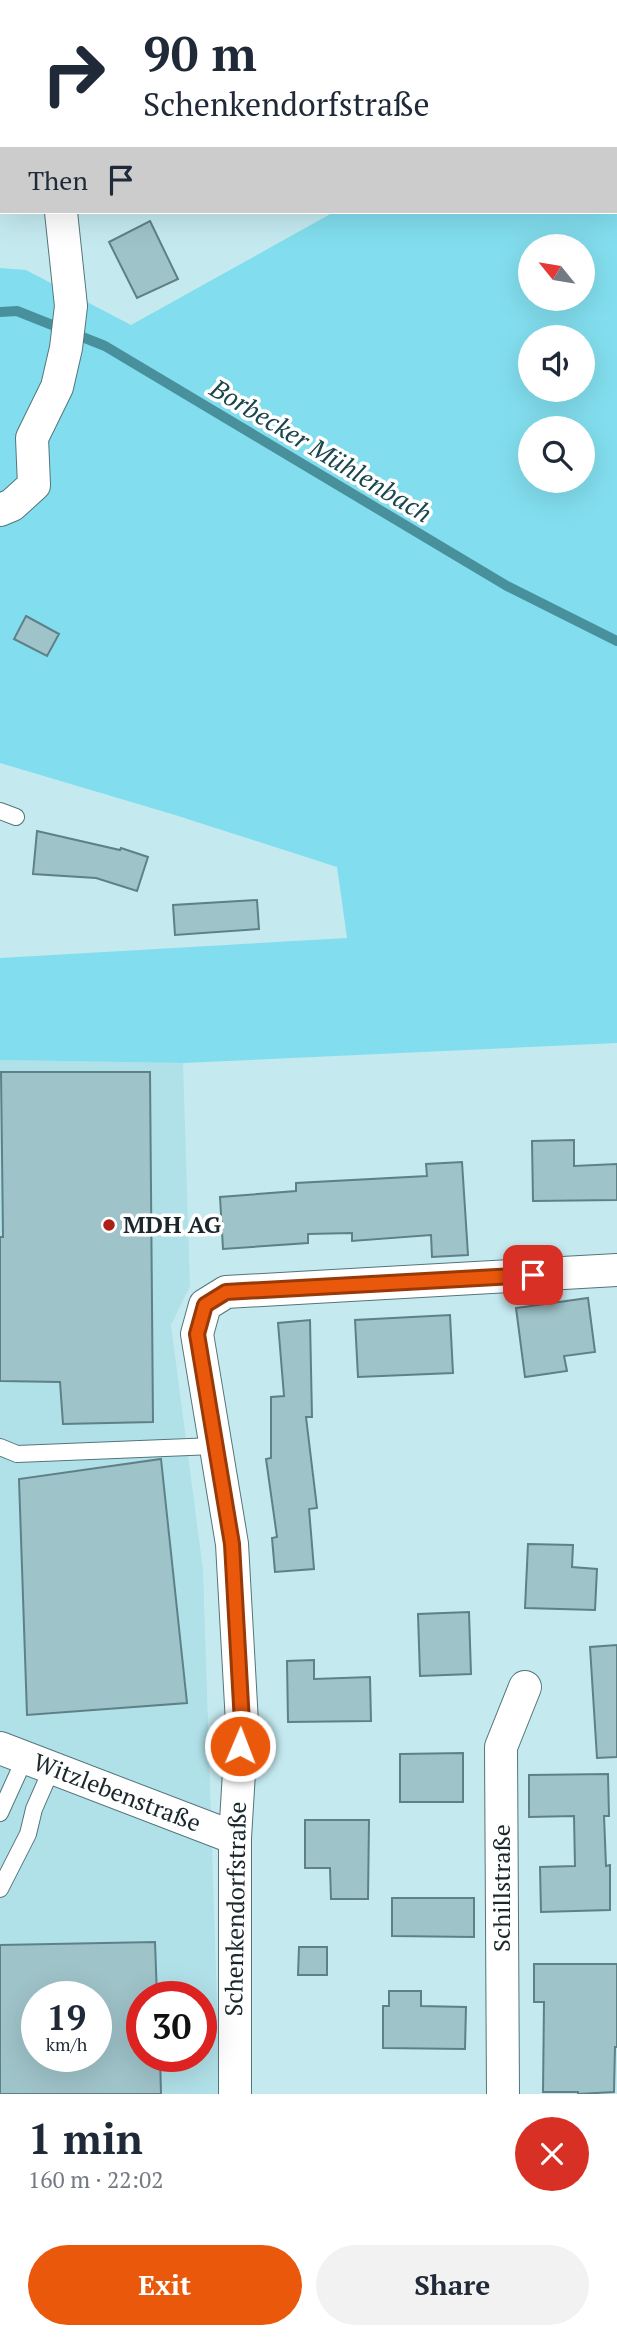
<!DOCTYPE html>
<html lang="en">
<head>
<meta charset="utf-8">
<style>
  :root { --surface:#fff; --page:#f2f2f3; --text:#1f2937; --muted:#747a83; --accent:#ea580c }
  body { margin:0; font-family:"PT Serif",serif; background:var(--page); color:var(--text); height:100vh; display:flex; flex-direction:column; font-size:26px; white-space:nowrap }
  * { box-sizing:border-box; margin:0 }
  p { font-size:23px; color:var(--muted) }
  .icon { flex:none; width:38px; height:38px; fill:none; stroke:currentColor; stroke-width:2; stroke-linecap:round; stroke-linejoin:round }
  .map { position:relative; height:2094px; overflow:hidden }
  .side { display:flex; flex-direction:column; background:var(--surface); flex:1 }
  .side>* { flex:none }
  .top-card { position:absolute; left:0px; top:0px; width:618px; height:214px; box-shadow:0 7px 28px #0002; background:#fff; color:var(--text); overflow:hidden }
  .needle { width:46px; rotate:300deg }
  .fabs { position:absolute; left:518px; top:234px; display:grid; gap:14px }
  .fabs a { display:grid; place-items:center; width:77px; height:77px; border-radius:50%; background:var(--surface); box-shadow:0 7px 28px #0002; font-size:35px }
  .speed { position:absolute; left:21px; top:1981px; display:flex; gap:14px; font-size:35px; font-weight:700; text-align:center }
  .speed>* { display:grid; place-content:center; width:91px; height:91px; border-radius:50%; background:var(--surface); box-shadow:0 7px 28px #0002; line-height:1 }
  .speed small { font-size:18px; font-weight:400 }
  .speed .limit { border:10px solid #d22; background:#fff; color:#111 }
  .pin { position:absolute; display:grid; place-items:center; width:60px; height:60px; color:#fff; margin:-30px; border-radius:14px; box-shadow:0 4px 10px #0006 }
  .me { position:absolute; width:77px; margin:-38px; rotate:1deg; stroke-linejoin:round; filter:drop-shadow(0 0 5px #0008) }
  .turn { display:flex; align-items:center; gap:24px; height:147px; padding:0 28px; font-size:32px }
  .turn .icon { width:91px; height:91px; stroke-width:2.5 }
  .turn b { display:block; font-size:49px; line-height:60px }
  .then { display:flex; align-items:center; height:66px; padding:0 28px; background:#0003; gap:14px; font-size:26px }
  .round { display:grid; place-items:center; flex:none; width:74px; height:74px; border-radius:37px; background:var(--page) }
  .headline { display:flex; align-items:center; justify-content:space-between; height:119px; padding:0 28px }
  h1 { font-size:42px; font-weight:700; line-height:52px }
  .cta { display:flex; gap:14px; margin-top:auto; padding:14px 28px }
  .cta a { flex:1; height:80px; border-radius:42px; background:var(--accent); color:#fff; font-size:28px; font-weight:700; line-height:80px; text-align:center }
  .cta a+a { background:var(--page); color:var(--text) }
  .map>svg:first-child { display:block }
  .built { fill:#b0e0e8; fill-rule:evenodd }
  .green { fill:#82deee; fill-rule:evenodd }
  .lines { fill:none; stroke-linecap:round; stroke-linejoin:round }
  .stream { stroke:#48909c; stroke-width:10 }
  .building { fill:#9ec3c9; stroke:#5e8187; stroke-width:2; fill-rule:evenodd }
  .service-casing { stroke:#53757b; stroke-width:18 }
  .minor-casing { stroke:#53757b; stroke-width:34 }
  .service { stroke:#fff; stroke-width:16 }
  .minor { stroke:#fff; stroke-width:32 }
  .route-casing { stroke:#983908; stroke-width:18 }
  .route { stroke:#ea580c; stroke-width:12 }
  .poi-dot { fill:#ae1f15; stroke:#fff; stroke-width:2.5 }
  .labels { text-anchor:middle; stroke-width:7; stroke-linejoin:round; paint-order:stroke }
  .poi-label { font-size:24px; font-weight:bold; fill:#1a282b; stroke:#fff; text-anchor:start }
  .street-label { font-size:24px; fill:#1a282b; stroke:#fff }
  .water-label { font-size:26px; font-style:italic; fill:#1a464d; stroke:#fff }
</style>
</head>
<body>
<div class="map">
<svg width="617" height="2094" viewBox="0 0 617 2094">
  <rect width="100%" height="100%" fill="#c4eaf0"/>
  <!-- built -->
  <path class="built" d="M0,1060L183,1063L190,1286L171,1325L203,1570L220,2094H0ZM37,1997H96V2056H37ZM142,1997H201V2056H142Z"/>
  <!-- green -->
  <path class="green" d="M388,0H617V1043L183,1063L0,1060V958L347,938L337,867L175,815L0,763V268L26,270L131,325L334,212H616V2ZM530,247H583V299H530ZM530,338H583V390H530ZM530,429H583V481H530Z"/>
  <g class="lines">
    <!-- stream -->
    <path class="stream" d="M0,312L17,311L105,346L507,586L617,641"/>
  </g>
  <!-- building -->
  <path class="building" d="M150,221L178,279L137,298L109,242Z
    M26,616L59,634L47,656L14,639Z
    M37,831L120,850L121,848L148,857L137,891L96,878L33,874Z
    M257,900L259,929L175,935L173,905Z
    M1,1072H150L153,1422L63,1424L60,1382L0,1381V1237H3Z
    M574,1140V1166L617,1164V1200L533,1201L532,1141Z
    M462,1162L468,1255L432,1257L431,1235L352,1241V1233L308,1234V1243L223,1249L220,1197L296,1191V1183L427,1176L426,1164Z
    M588,1298L595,1352L564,1356L567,1371L525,1377L516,1308Z
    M450,1315L453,1373L358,1377L355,1320Z
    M310,1320L312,1417H306L317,1508L309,1509L314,1569L275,1572L272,1538L277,1537L266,1459L271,1458V1397L284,1396L278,1323Z
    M161,1459L187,1703L27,1715L19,1479Z
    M528,1544L573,1545L572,1567L597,1569L595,1610L525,1608Z
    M469,1612L471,1674L420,1676L418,1614Z
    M617,1645V1757L597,1758L590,1647Z
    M314,1660V1679L370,1677L371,1721L288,1722L287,1661Z
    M463,1753V1802H400V1754Z
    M608,1774L609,1816H604L606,1866L610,1865V1910L541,1912L540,1867L575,1866L574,1816L529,1817V1775Z
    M305,1820H369L368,1899H331L330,1868H305Z
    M392,1898H474V1937L392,1936Z
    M155,1942L157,1997H142V2056H160L161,2094H0V1945ZM37,1997H96V2056H37Z
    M299,1947H327V1975H298Z
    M534,1964H617V2047H615L614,2092L578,2094V2092H543L544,2002H534Z
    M389,1991H421V2006L466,2007L465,2049L383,2048V2006H389Z"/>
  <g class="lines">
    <defs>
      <path id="service" d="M125,0L130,2
        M79,2L81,0
        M0,811L16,817
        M0,1447L17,1454L214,1446
        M0,1813L25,1758
        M0,1889L28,1834L34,1809L52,1768"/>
      <path id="minor" d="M0,68H2
        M0,510L12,505L34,485L32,438L57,387L66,348L71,306L61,212
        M0,1748L235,1838
        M235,2094V1838L242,1723L232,1544L197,1334L205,1305L226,1292L617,1270
        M503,2094L501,1747L525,1687"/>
    </defs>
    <!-- service casing -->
    <use href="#service" class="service-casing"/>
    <!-- minor casing -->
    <use href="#minor" class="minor-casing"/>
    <!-- service -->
    <use href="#service" class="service"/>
    <!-- minor -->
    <use href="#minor" class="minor"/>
  </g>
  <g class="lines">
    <defs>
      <path id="route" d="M240,1746L242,1723L232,1544L197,1334L205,1305L226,1292L533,1275"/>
    </defs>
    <!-- route casing -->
    <use href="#route" class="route-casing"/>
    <!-- route -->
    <use href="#route" class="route"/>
  </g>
  <!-- markers -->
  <circle class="poi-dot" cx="109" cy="1225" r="7"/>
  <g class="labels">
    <!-- poi labels -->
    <g class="poi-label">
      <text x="123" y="1233">MDH AG</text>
    </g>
    <!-- street labels -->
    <g class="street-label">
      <text transform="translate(117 1793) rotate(21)" y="8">Witzlebenstraße</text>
      <text transform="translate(502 1888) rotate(-90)" y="8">Schillstraße</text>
      <text transform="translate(236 1909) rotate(-89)" y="8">Schenkendorfstraße</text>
    </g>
    <!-- water labels -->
    <g class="water-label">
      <text transform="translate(321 451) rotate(31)" y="9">Borbecker Mühlenbach</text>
    </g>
  </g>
</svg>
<div class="fabs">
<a><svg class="needle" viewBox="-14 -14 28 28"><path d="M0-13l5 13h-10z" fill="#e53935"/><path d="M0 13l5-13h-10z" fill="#747a83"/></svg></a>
<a><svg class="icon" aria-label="sound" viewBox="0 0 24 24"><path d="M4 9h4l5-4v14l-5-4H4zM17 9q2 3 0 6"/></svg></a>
<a><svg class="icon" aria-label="search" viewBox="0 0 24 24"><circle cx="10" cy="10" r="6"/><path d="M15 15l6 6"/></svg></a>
</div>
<div class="speed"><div>19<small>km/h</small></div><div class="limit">30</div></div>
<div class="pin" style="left:533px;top:1275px;background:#d93025"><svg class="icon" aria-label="arrive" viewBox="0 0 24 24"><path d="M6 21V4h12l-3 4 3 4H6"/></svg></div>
<svg class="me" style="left:240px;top:1746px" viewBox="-20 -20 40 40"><circle r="17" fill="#ea580c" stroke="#fff" stroke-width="3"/><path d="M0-11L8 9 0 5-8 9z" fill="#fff"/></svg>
<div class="top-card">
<div class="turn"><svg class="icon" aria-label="right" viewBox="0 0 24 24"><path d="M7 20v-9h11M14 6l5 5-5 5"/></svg><div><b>90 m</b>Schenkendorfstraße</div></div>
<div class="then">Then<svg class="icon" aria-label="arrive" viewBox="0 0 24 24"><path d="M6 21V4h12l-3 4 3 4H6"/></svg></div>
</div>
</div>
<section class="side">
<div class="headline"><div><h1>1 min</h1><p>160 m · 22:02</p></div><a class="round" style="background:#d93025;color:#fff"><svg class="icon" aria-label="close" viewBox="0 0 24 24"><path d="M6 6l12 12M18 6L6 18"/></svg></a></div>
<div class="cta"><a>Exit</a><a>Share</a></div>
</section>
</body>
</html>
